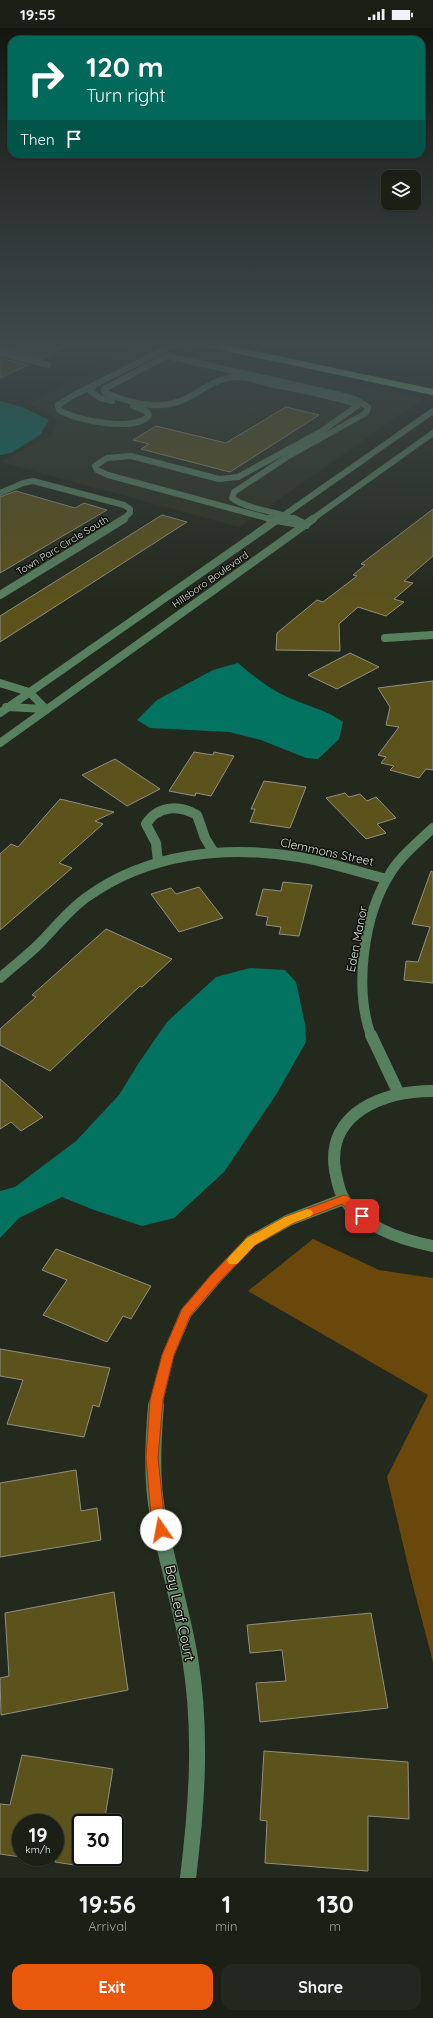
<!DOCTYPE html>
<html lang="en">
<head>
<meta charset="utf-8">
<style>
  :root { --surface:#1b1f16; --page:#24271f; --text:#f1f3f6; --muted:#a0a2a1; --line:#393d35; --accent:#ea580c }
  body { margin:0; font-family:Quicksand,sans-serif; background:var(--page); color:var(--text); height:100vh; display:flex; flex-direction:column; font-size:15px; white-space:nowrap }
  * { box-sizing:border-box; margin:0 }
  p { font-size:13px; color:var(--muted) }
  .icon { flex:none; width:22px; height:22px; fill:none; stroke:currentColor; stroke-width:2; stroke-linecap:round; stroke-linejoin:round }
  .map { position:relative; height:1850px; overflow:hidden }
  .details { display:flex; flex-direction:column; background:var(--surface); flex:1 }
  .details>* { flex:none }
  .top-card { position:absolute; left:8px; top:8px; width:417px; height:122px; border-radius:12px; box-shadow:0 1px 3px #0004,0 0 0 1px var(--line); background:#00695c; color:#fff; overflow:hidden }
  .tools { position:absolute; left:381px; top:142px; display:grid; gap:8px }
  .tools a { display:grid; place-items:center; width:40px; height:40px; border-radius:8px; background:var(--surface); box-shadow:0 1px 3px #0004,0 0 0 1px var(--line); font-size:20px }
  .speed { position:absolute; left:12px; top:1786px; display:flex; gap:8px; font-size:20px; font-weight:700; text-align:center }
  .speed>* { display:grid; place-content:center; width:52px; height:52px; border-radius:50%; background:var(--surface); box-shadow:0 1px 3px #0004,0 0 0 1px var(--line); line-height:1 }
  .speed small { font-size:10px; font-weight:400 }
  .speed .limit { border:2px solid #111; border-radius:6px; background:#fff; color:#111 }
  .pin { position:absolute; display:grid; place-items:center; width:34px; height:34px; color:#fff; margin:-17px; border-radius:8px; box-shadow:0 2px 6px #0006 }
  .me { position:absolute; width:44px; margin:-22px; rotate:348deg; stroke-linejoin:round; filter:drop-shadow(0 0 3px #0008) }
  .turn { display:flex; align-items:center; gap:14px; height:84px; padding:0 12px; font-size:18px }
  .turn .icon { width:52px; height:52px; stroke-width:2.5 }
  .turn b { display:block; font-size:28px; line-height:34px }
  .then { display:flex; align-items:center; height:38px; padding:0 12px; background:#0003; gap:8px; font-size:15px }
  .eta { display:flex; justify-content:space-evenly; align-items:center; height:68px; text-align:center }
  .eta b { font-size:24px; font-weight:700; line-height:28px }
  .primary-button { display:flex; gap:8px; margin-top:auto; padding:8px 12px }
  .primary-button a { flex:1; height:46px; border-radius:12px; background:var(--accent); color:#fff; font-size:16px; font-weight:700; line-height:46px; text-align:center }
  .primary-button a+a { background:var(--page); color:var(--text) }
  .status { display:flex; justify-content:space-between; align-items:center; height:28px; padding:0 20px; background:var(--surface); direction:ltr }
  .status svg { height:11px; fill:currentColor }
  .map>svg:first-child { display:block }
  .built { fill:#2b3220 }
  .green { fill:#6a480c }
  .water { fill:#027360 }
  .building { fill:#5b521c; stroke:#918f80 }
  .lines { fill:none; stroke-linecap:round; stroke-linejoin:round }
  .minor-far4 { stroke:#57805f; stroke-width:6 }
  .minor-far3 { stroke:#57805f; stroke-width:8 }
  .minor-far2 { stroke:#57805f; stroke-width:10 }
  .minor-far1 { stroke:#57805f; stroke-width:12 }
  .minor { stroke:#57805f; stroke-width:16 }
  .major { stroke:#81db97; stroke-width:6 }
  .route { fill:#ea580c; stroke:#983908 }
  .slow { fill:#f59e0b }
  .labels { text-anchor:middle; stroke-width:3; stroke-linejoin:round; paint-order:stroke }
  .far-street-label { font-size:10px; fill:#e0e3db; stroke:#0e110b }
  .street-label { font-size:12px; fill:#e0e3db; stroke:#0e110b }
  .near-street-label { font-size:14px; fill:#e0e3db; stroke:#0e110b }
</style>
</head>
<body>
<div class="status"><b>19:55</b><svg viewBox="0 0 49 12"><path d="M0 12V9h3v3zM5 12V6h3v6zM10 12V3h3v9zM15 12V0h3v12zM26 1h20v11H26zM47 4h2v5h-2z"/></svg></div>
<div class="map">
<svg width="433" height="1850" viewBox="0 0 433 1850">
  <rect width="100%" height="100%" fill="#24291d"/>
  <!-- built -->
  <path class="built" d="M145,315H162L423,371L239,499L0,434L50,408L57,396L54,388L30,376Z"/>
  <!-- green -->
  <path class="green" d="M313,1211L379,1242L433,1250V1634L412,1554L387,1449L428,1367L248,1263Z"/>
  <!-- water -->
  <path class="water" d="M0,373L22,379L49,392L40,407L11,425L0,427Z
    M238,635C254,649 272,663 292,671C312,680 325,681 343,694L339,711L318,731L306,730L261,712L229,704L150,700L137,692L157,672L213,642Z
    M250,940L285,942L296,954L305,996L306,1014L277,1065L224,1144L174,1190L142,1198L94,1182L62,1169L19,1190L0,1210V1163L15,1159L76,1113L119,1067L140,1033L167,994L216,949Z"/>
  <!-- building -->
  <path class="building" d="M0,314H74L41,331L0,321Z
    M0,330L28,337L0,350Z
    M286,379L319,387L230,444L141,421L149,416L133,412L156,398L226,415Z
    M16,463L75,480L84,475L107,482L0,545V469Z
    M433,481V528L404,553L413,555L394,571L404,574L386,588L358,579L339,596L340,623L276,622L277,605L317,572L323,574L357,548L353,547L365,537L361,536Z
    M162,487L187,494L0,614V588Z
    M350,625L379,639L337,661L308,647Z
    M433,653V742L426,741L419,750L390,742L394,738L381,735L386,729L378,727L399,699L386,697L390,679L378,660Z
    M194,724L213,727L214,724L234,728L211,768L196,765L195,768L169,763Z
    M115,731L160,761L127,778L82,747Z
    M264,753L306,759L290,800L250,794L255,781H251Z
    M345,765L349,769L360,766L367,773L376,769L396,790L377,796L386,805L366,811L326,770Z
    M60,771L114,784L95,793L103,796L59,835L72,840L0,902V826L11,816L18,819Z
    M431,843L433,844V955L404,952L406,933L418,934L430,899L412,896Z
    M283,854L312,857L299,908L279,906L281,899L266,897L268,889L256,887L263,861L281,863Z
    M199,859L223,890L179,904L151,866L171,860L176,866Z
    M106,901L172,931L142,959L140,958L50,1043L0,1017V1001L36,969L32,967Z
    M0,1051L43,1089L21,1103L11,1094L0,1101Z
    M56,1221L151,1258L131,1291L123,1288L107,1314L43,1287L67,1252L42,1242Z
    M0,1321L110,1340L99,1379L93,1377L84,1409L7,1396L23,1352L0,1348Z
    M76,1442L81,1483L97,1480L101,1512L0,1529V1455Z
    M114,1564L128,1662L1,1687L0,1650L9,1648L5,1585Z
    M371,1585L388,1680L260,1694L256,1655L286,1653L282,1622L250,1625L247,1597Z
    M264,1723L408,1734L409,1791L368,1788V1843L265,1835L267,1793L260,1792Z
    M22,1727L113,1741L104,1795H81V1838L55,1834V1795H21V1829L0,1826V1776L10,1777Z"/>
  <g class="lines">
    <!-- minor-far4 -->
    <path class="minor-far4" d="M0,325L48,337
      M96,356L90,363L100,370L112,373
      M133,378L146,383L149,387C137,405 74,392 59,382L58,377L74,367L179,314
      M0,465L23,455L33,453L124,477L130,481V485L122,492
      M274,492L108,447L97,442L95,438L107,430L131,428L219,451L238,449L322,403L357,378L356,376C328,367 299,362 270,356C259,353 247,349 237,349C218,349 203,362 187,370C161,384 129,375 104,364V361L167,328L340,367L357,372L368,379L366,385L287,429L234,464L232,470C250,483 276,482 296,492
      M277,492L433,383
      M311,492L433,405"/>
    <!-- minor-far3 -->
    <path class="minor-far3" d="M270,491L306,497L294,491
      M0,567L124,491
      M385,610L433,607
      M0,655L29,664L46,681
      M6,679L46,681
      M0,685L278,491
      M0,715L313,491"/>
    <!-- minor-far2 -->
    <path class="minor-far2" d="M158,834L156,815L146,796C158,777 179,777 197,787L205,810L213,823
      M0,950C14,937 30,926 43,912C57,897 70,881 87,869C148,825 225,817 299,829C329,834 358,844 387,851
      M371,1008C354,960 363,887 391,844C402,827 418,814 433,800"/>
    <!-- minor-far1 -->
    <path class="minor-far1" d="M371,1007L398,1064
      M433,1063C386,1063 326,1083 335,1142C337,1152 339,1165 345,1173C366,1200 402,1212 433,1218
      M156,1378L168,1327L186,1285L216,1250L251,1213L289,1192L344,1171"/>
    <!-- minor -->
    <path class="minor" d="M156,1377C153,1414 151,1451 158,1488C167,1536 182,1582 190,1630C202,1703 197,1777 188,1850"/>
    <!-- major -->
    <path class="major" d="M198,314L433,364"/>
  </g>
  <!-- sky -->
  <linearGradient id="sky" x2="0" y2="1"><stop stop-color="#141710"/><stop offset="0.55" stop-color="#3f494c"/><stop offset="1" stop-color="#3f494c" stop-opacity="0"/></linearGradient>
  <rect width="433" height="574" fill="url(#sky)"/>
  <!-- route -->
  <path class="route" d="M344,1167L348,1168L366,1185L368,1188L366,1192H358L342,1176L293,1195L255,1217L220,1253L190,1288L174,1327L163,1372L158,1430L164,1487L168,1502L166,1506L161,1508L157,1506L151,1487L146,1430L150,1372L162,1327L182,1281L212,1246L247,1210L285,1189Z"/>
  <!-- slow -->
  <path class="slow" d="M307,1181L311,1182L313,1185L311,1188L293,1195L255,1217L237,1236H229L227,1232L229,1229L247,1210L285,1189Z"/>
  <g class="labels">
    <!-- far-street labels -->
    <g class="far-street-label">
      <text transform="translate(62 517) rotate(-31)" y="4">Town Parc Circle South</text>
      <text transform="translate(210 551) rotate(-35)" y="4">Hillsboro Boulevard</text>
    </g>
    <!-- street labels -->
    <g class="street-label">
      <text transform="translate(327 824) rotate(12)" y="4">Clemmons Street</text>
      <text transform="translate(357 911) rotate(-79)" y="4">Eden Manor</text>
    </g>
    <!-- near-street labels -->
    <g class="near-street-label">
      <text transform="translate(180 1585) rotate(78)" y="5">Bay Leaf Court</text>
    </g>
  </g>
</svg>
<div class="tools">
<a><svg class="icon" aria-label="layers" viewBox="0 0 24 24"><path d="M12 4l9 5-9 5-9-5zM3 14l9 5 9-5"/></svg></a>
</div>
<div class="speed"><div>19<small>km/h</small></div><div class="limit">30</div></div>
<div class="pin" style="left:362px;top:1188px;background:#d93025"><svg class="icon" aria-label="arrive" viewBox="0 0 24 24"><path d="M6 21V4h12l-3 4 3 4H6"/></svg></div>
<svg class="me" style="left:161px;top:1502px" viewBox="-20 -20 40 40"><circle r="19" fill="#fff"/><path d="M0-13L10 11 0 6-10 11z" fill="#ea580c"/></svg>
<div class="top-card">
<div class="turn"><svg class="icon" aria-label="right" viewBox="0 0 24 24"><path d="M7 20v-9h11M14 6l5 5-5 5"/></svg><div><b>120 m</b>Turn right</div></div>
<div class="then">Then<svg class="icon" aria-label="arrive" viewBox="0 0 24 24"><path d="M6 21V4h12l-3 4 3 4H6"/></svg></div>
</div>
</div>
<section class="details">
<div class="eta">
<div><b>19:56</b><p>Arrival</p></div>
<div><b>1</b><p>min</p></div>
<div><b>130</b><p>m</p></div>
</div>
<div class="primary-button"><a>Exit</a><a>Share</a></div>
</section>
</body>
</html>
